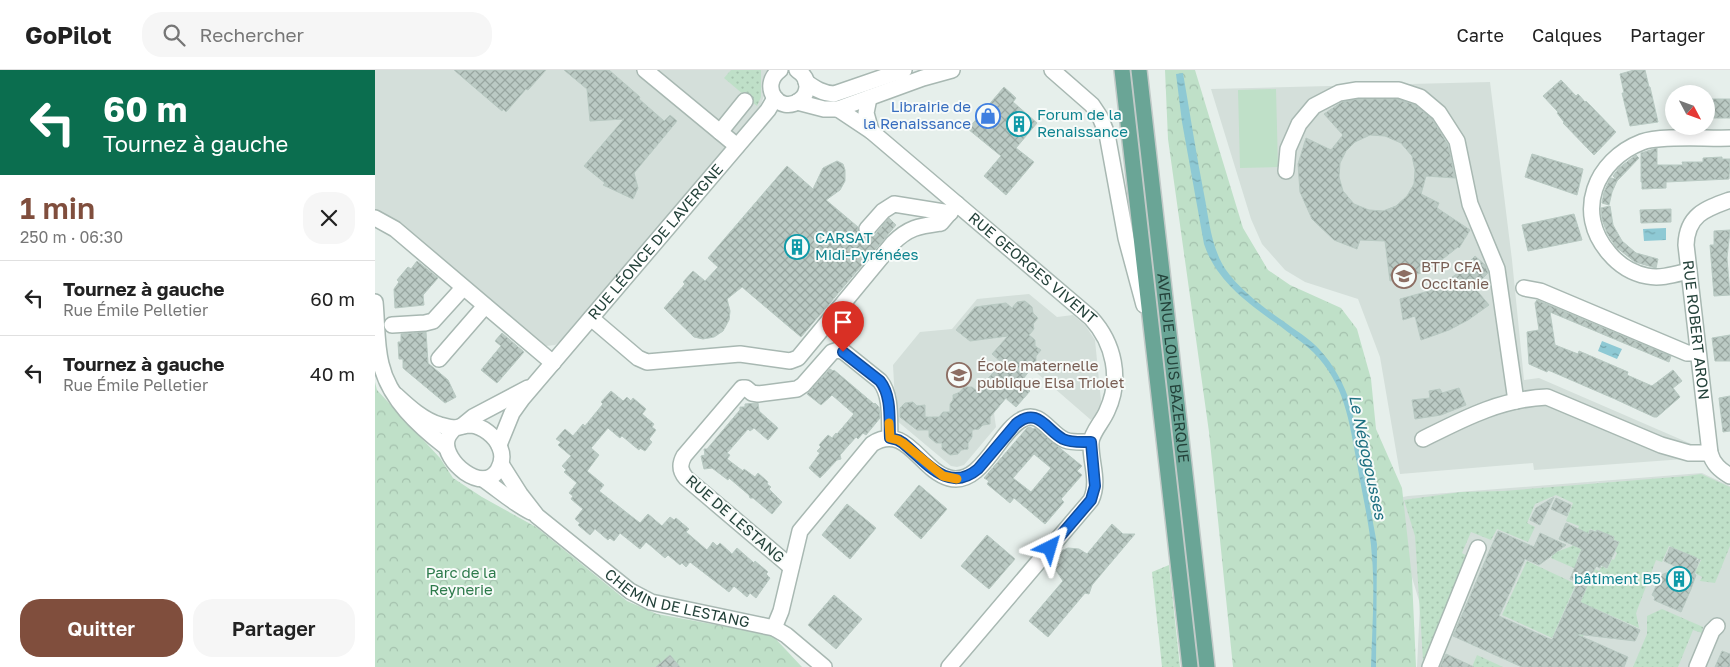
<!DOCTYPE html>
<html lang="fr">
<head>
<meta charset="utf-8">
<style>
  :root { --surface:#fff; --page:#f6f6f6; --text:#222; --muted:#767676; --line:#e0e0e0; --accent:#804e3d }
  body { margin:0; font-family:"Golos Text",sans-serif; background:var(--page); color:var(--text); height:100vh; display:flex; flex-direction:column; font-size:19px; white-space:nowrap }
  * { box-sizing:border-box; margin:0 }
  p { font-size:16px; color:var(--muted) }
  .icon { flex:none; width:28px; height:28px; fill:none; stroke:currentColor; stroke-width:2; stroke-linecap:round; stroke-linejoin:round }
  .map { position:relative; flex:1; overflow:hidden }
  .side { display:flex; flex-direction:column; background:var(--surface); width:375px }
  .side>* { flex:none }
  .hud { background:#0b6e4f; color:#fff; overflow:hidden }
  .needle { width:32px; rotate:131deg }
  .controls { position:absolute; left:1290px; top:15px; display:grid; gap:10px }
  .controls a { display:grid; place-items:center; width:50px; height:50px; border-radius:50%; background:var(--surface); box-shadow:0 2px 12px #0003; font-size:25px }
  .pin { position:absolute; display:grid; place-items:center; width:42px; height:42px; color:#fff; margin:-51px -21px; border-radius:50% 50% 50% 0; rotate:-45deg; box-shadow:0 0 5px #0007 }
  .pin .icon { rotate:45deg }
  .me { position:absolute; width:55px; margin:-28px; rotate:40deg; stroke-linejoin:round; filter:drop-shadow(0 0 4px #0008) }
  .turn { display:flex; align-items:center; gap:18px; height:105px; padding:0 20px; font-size:22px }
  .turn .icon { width:65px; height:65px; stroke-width:2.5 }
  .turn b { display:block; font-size:35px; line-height:42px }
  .round { display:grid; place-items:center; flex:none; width:52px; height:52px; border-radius:20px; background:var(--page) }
  .overview { display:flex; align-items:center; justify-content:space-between; height:85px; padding:0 20px }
  h1 { font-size:30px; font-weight:600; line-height:38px; color:var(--accent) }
  .primary-button { display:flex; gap:10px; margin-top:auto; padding:10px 20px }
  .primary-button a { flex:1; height:58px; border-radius:20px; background:var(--accent); color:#fff; font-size:20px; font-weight:600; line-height:58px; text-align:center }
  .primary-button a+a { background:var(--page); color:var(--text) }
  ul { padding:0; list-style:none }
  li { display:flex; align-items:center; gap:15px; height:75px; padding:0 20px; border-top:1px solid var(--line) }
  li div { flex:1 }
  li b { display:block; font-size:19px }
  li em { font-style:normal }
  header { display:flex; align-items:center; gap:30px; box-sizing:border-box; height:70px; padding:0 25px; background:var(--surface); border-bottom:1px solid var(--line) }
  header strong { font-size:24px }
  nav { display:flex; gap:28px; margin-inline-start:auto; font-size:18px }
  .search { width:350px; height:45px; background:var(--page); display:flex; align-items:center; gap:12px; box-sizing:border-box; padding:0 18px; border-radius:20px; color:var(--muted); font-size:19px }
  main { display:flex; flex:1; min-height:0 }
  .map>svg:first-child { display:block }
  .built { fill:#d4dfda }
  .grass { fill:url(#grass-dots) }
  .forest { fill:url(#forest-crowns) }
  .pitch { fill:#bfe0c8 }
  .water { fill:url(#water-ripples) }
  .building { fill:url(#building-cross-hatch); stroke:#b8c9c2; fill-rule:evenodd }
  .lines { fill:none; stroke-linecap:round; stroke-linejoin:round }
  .minor-casing { stroke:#a8b8b2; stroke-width:18 }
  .major-casing { stroke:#c2cac8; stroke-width:18 }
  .minor { stroke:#fff; stroke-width:15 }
  .major { stroke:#6aa596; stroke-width:15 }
  .route-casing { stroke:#114b97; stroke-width:12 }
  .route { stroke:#1a73e8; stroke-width:9 }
  .slow { stroke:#f59e0b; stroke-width:9 }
  .labels { text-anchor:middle; stroke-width:4; stroke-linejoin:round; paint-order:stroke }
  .shop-label { font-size:15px; fill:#366cbe; stroke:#f7fbf9; text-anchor:end }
  .culture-label { font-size:15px; fill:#0d838f; stroke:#f7fbf9; text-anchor:start }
  .street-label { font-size:15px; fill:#24423a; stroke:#f7fbf9 }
  .education-label { font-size:15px; fill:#785e54; stroke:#f7fbf9; text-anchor:start }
  .park-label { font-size:15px; fill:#2d7a4b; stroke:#f7fbf9 }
  .water-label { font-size:16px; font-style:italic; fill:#1c6f80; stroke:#f7fbf9 }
</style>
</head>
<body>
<header>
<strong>GoPilot</strong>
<div class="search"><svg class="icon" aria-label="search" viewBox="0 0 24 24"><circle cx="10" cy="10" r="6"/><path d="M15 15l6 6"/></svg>Rechercher</div>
<nav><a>Carte</a><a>Calques</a><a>Partager</a></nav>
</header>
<main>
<section class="side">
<div class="hud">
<div class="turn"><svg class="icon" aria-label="left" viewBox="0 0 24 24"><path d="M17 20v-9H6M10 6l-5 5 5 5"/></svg><div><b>60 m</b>Tournez à gauche</div></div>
</div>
<div class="overview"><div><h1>1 min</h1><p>250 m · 06:30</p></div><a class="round"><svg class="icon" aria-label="close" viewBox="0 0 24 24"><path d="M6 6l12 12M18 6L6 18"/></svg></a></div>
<ul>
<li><svg class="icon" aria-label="left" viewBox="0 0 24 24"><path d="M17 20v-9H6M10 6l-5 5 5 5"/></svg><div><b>Tournez à gauche</b><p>Rue Émile Pelletier</p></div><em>60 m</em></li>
<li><svg class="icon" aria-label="left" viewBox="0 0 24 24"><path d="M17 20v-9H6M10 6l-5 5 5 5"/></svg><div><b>Tournez à gauche</b><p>Rue Émile Pelletier</p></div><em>40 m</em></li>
</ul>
<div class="primary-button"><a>Quitter</a><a>Partager</a></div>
</section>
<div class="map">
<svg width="1355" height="597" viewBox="0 0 1355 597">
  <defs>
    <pattern id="grass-dots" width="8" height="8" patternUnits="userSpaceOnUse" patternTransform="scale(1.25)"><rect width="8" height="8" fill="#bfe0c8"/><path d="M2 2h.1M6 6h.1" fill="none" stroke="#a4c1ad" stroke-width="1.8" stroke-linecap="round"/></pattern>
    <pattern id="forest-crowns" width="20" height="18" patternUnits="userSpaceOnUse" patternTransform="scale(1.25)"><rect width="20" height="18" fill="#bfe0c8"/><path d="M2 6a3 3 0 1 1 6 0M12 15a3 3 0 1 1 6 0" fill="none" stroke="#a4c1ad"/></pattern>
    <pattern id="water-ripples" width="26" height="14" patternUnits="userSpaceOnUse" patternTransform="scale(1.25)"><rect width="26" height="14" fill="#8ec9d4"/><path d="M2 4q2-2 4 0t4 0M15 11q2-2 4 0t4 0" fill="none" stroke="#74a5ad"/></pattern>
    <pattern id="building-cross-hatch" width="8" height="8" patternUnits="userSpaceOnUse" patternTransform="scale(1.25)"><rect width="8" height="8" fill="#bbcac4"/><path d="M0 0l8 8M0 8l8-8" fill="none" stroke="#98a6a0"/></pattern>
  </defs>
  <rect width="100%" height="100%" fill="#e6efeb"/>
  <!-- built -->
  <path class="built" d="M0,0H398L385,37L189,268L180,275L171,276L160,270L0,139Z
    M1115,12L1137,190L1149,310L1164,308L1321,376L1323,388L1159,400L1158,393L1025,404L1005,287L983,229L930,212L910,200L887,174L876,149L836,19Z
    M654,224L682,247L698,245L710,255L720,270L726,331L724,340L716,350L656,298L645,312L655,321L641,337L630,329L619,343L621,357L589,395L582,397L576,396L521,350L518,295L545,262L577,259L602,229Z
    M1327,403L1355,416V597H1042L1045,534L1033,494L1023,428L1033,426Z"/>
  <!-- grass -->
  <path class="grass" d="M356,0H386V27L382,36L349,8Z
    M1326,404L1355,417V476L1340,513L1325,511L1327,507L1320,503L1326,490L1294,476L1287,492L1281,490L1261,543L1264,558L1221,539L1201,581L1187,575L1220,499L1224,501L1227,496L1232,499L1237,489L1239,490L1242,483L1240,481L1244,472L1238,469L1239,467L1222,460L1221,461L1215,459L1202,489L1207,491L1208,502L1176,488L1180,479L1184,481L1197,476L1204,456L1191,451L1198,433L1181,425L1160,434L1152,453L1160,457L1153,472L1122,459L1116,470L1096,462L1087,483L1094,487L1052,590H1048L1040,466L1029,430L1086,422L1128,421L1312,406Z
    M1152,491L1201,514L1177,568L1127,545Z
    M794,495L805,597H787L777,502Z
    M1287,539L1328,557L1327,563L1318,560L1303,597H1258L1272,564V546Z
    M1102,585L1128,597H1097Z"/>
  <!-- forest -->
  <path class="forest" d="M790,0H820L868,158L893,200L915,215L966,238L982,259L996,309L1001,359L1027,418L1037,508L1041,597H858L834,362L793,69Z
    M0,312L2,320L65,388L78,408L107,427L161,457L252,531L282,544L397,565L427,597H0Z"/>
  <!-- pitch -->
  <path class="pitch" d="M901,19L903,97L865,98L863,20Z"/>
  <!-- water -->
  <path class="water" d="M808,3C815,43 821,84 829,124C834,149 836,178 851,200C865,220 888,237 908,251C920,260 934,268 944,279C959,295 969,314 976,335L1002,474L1001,597H996C997,561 1000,523 997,487C995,455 987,424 982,393C974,351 970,314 938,282C928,272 916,265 905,256C875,235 841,211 829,174L807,52L801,4Z
    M1291,158V170L1269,171L1268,159Z
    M1227,271L1247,279L1242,289L1223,281Z"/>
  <!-- building -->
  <path class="building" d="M79,0H171L153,20L151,19L131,42L128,39L127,41Z
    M189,0H234L265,27L264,29L289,51L295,45L302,51L259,103L263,118L258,129L228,115L230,113L209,96L249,49L215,51L212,19Z
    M1259,0H1270L1274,17H1275L1283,52L1255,56L1247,23H1249L1245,4Z
    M1186,10L1201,26L1203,24L1210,32L1211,31L1241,62L1219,85L1188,53L1189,52L1182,43L1183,42L1168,26Z
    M629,17L641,28L638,32L662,53L641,78L659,92L631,125L609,106L626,86L593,59Z
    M983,29H1022L1040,35L1057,49L1073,75L1080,108L1051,106L1046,124L1064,133L1062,138L1095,160L1084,178L1083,177L1060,195L1046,203L1021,210L1015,211L1010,171L985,170L982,179L959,170L937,149L925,122L923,94L931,68L956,80L968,65L949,44L967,32ZM995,65L1010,66L1026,73L1037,86L1040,100L1039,114L1032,126L1021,136L1008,141L994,140L979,134L968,121L964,107L965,93L971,81L980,72Z
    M1331,29H1355V48H1331Z
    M1282,78V95H1308L1307,92H1328V88L1347,87V89H1355L1354,109L1291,112V118L1267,119V112H1266V83Z
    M1157,84L1208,99L1202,125L1150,107Z
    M1261,85L1264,88L1242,111L1237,122L1234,135L1227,133L1229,122L1235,109L1236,108L1241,109L1238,106L1244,98Z
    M462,91L468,94L470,100V111L465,120L451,130L483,157V162L490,168L499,166L514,148L521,155L426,267L367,217L352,229L355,241L354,250L348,261L339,267L328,269L319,267L289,238L310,214L308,212L318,201L330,211L343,197L333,188L412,96L438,119L448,98Z
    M1235,136L1238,155L1247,171L1261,183L1283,189L1281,198L1260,192L1241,177L1232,163L1227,149L1226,138Z
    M1296,139V152L1266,153L1265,140Z
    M1199,144L1207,170L1153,181L1147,155Z
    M1355,160L1352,188L1355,225L1339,226L1335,175H1339V161Z
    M1100,186L1110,195L1113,203L1099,217L1114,235L1093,250L1074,260L1046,270L1040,246L1028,250L1025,229L1054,221L1070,212L1083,203Z
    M42,191L63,208L48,225L49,235L20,238L19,219L24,212L22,210L33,197L36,199Z
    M1162,230L1296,286L1294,292L1175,242L1180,275L1203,284L1204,281L1253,302L1252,305L1277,316L1298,300L1307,311L1298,318L1305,327L1282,347H1279L1240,329L1173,300L1172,302L1154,294L1152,262L1164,260L1160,233Z
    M650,231L657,237L658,243L663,248L658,254L659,259L654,265L660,270V276L666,280L661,286V292L645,313L655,321L641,337L631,328L615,347V354L608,355L604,359L597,360V367L593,373V379L586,380L583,384L575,385L567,379V373H561L554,367V360H542L525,347V338L530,333L538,332L542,336L550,335V347H564L568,342H575V334L578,330V325L585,322L589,317H597L602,321L624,296L626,292L617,284L633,266L595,271L581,260L600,237L631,233L637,238L642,232Z
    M51,262L53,293L73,310L81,327L70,333L28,298V289H24L23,272H26V264Z
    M127,263L149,282L122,313L106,300L126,276L120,271Z
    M1355,265V291H1340L1337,268Z
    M455,299L458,301L459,300L499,334L500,333L504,337L505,348L491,365L488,363L483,369L481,367L465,385L466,389L462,390L445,408L434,398L445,383L442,381L446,377L444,375L453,365L457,368L461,363L462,364L479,344L457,325L446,335L432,324Z
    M1084,318L1091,335L1066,345L1040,349L1037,330L1055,328L1054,321L1065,319L1067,323Z
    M236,321L248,331L252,327L256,331L258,328L271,339L267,344L279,354L277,357L281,360L274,369L277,372L270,381L265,378L264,380L247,366L245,368L233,358L216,378L224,385L212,401L229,415L224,421L265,453L273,444L287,456L295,447L299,450L301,448L314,459L311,462L332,480L338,472L342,476L345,473L357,484L362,478L379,493L380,491L393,502L391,504L395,508L381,528L375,523L372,527L359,516L354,522L315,492L311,497L307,493L305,495L293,485L290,488L271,472L265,479L245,463L239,471L235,468L233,470L220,459L215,465L203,455L205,453L200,449L208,439L196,429L198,426L194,423L202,413L189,402L191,400L187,396L196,386L183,375L186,372L181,369L190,359L198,366L208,354L210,356L228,334L226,332Z
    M1355,326V361L1348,362L1344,328Z
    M383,333L384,341L403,358L393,370L379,358L375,361L373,359L352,383L355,385L352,389L368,401L369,399L380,407L383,403L393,412L392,414L396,417L394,419L407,432L397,444L378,428H375L374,425L354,408L353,410L337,398L329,399L326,386L330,385L329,379H332L365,340V337H370V334Z
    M655,357L658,359L660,358L707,396L702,401L707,405L686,429L689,432L670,454L639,428L635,433L612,414L614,411L609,408L652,358ZM659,384L676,398L656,422L638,408Z
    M544,415L572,439L546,469L519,445Z
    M1179,427L1165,455L1155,450L1161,438Z
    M1181,428L1196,435L1192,446L1176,439Z
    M472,434L501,458L475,489L447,465Z
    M1191,453L1214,464L1215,460L1221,462L1222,460L1239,467L1238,470L1244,472L1232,498L1226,495L1225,498L1221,496L1205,532L1265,560L1260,571L1201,564L1253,587L1249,597H1147L1078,566L1123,461L1159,477L1165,463L1191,475L1164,495L1150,489L1124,546L1177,570L1203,512L1195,509L1207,479L1184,469Z
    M737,454L748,464H760L717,515L714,524L710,523L673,567L654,551L688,511L680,499L681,488L688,480L693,478L704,479L712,484Z
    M612,465L640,489L614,519L586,496Z
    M1295,477L1322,488L1320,492L1325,489L1319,504L1321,505L1316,519L1306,542L1279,530L1280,527L1277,525L1286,505L1304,498L1289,491Z
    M459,525L487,549L461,579L433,555Z
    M1347,581L1355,584V597H1340Z
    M1071,584L1099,597H1065Z
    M295,585L305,597H281Z"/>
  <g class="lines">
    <defs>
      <g id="minor">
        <path d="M270,0L362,76"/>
        <path d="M405,0C383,16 405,46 425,30C429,27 432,22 432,16C432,9 428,4 422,0"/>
        <path d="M677,0L717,35L725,47L732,64L751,168L769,235"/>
        <path d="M431,12C441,19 447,23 459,24L529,0"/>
        <path d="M422,32L449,39H463L548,8L577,0"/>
        <path d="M463,39L496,61L491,43L494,28"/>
        <path id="s1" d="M496,61L716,248C739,273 747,309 732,341C728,351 717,362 716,372C715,392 725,411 716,430L574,597"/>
        <path d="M345,62L370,31"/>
        <path d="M911,101L913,79L924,54L939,36L964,23L982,20H1024L1045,27L1064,43L1082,71L1095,134L1122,199L1141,331"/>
        <path id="s2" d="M1355,130C1330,139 1312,145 1311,175L1335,383C1338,394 1345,400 1355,406"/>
        <path d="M0,148L20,159L178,293"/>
        <path d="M492,159L508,141L519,134L575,143"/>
        <path d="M1314,201C1301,204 1286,209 1272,206C1256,203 1244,195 1234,183C1199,143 1220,90 1267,72C1286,65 1333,69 1355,68"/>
        <path d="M1149,218L1165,221L1312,283H1323"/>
        <path d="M0,232C2,252 1,274 6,294C14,329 44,356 71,377"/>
        <path d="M216,248L263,288L272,292L365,284L415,291L423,288L518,173C534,157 545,156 566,153L582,134"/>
        <path d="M17,255L50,253L58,251L88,218"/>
        <path d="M64,289L110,236"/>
        <path d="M21,325C34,337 48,350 65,355C69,356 76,358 80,358C86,357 90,355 96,355C107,356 121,366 125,378C128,385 127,393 123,400C108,425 67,391 72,370C73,365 77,361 80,358"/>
        <path d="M87,356L98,347L153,318"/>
        <path d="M1048,369C1088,349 1125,329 1172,327L1286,375L1314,383H1335"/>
        <path id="s3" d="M124,375L137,343L147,329L393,40L400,28"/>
        <path id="s4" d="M126,394L145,424L162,446L255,521L276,532L399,558L411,565L449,597"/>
        <path d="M108,409C124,420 138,433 156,442"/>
        <path d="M416,497L311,408C305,401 304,395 309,386L367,318H371L377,323L383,324L422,319L428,315L457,282L463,280L469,282L505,311C517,326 514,350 515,368"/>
        <path d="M399,558L406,541L425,461L497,374C531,352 545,400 574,408C607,417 624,360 648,349C665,340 675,364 690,370C698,373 708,372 716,372"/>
        <path d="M1055,597L1103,478"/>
        <path d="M1322,597L1337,561L1342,556"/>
      </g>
      <g id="major">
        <path d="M747,0L815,597"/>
        <path id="s5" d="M764,0L832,597"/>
      </g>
    </defs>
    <!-- minor casing -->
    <use href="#minor" class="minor-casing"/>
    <!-- major casing -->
    <use href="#major" class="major-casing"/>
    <!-- minor -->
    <use href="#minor" class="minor"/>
    <!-- major -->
    <use href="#major" class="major"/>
  </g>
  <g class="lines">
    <defs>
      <path id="route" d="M468,282L505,311C517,326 514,350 515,368L523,370L528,373C551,392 573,424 603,399L641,354C663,336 671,360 688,369C696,373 707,372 716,372L720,416L716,430L675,478"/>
    </defs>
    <!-- route casing -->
    <use href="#route" class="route-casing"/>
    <!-- route -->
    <use href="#route" class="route"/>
    <!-- slow -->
    <path class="slow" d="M514,353L515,368L523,370L528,373L568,406L582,409"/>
  </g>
  <!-- icons -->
  <defs>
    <symbol id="shop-ring" viewBox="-11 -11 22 22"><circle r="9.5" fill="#f7fbf9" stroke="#3f7fe0" stroke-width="1.5"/><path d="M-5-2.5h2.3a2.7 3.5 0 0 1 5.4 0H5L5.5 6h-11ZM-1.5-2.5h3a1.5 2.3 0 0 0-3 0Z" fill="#3f7fe0"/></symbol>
    <symbol id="building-ring" viewBox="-11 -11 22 22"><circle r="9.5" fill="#f7fbf9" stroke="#0f9aa8" stroke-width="1.5"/><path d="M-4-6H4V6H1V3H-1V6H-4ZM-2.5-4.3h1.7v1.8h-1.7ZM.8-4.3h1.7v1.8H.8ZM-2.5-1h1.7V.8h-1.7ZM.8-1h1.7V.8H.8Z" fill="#0f9aa8"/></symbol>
    <symbol id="university-ring" viewBox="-11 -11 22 22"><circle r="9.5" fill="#f7fbf9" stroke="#8d6e63" stroke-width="1.5"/><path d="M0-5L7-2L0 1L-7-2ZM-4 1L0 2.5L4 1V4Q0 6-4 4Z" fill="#8d6e63"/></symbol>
    <symbol id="school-ring" viewBox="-11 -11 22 22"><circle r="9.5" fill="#f7fbf9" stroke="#8d6e63" stroke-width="1.5"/><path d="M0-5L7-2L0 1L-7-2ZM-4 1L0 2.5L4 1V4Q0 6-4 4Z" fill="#8d6e63"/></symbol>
  </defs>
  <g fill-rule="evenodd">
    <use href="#shop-ring" x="599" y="32" width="28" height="28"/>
    <use href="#building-ring" x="630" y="40" width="28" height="28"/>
    <use href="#building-ring" x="408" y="163" width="28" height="28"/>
    <use href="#university-ring" x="1015" y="192" width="28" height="28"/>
    <use href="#school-ring" x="570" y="291" width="28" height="28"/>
    <use href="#building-ring" x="1290" y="495" width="28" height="28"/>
  </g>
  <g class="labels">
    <!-- shop labels -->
    <g class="shop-label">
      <text x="596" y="42">Librairie de<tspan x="596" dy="17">la Renaissance</tspan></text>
    </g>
    <!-- culture labels -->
    <g class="culture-label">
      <text x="662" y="50">Forum de la<tspan x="662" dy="17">Renaissance</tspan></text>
      <text x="440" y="173">CARSAT<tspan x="440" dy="17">Midi-Pyrénées</tspan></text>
      <text x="1286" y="514" text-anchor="end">bâtiment B5</text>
    </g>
    <!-- street labels -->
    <g class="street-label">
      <text dy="5" stroke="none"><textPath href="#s3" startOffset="258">RUE LÉONCE DE LAVERGNE</textPath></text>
      <text dy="5" stroke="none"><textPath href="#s1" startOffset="212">RUE GEORGES VIVENT</textPath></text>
      <text dy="5" stroke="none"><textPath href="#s2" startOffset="154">RUE ROBERT ARON</textPath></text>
      <text dy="5" stroke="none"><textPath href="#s5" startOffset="300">AVENUE LOUIS BAZERQUE</textPath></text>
      <text transform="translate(360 449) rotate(41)" y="5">RUE DE LESTANG</text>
      <text dy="5" stroke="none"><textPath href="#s4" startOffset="230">CHEMIN DE LESTANG</textPath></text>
    </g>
    <!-- education labels -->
    <g class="education-label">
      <text x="1046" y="202">BTP CFA<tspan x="1046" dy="17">Occitanie</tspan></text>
      <text x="602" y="301">École maternelle<tspan x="602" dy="17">publique Elsa Triolet</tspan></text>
    </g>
    <!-- park labels -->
    <g class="park-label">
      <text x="86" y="508">Parc de la<tspan x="86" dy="17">Reynerie</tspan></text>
    </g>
    <!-- water labels -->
    <g class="water-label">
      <text transform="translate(993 387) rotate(78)" y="6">Le Négogousses</text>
    </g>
  </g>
</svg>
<div class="controls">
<a><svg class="needle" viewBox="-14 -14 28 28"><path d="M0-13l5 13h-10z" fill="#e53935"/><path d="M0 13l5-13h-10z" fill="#767676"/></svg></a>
</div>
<div class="pin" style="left:468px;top:282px;background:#d93025"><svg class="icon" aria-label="arrive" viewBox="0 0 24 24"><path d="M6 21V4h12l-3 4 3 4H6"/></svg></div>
<svg class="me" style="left:675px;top:478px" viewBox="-20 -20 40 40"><path d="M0-17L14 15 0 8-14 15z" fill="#1a73e8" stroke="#fff" stroke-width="4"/></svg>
</div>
</main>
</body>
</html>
